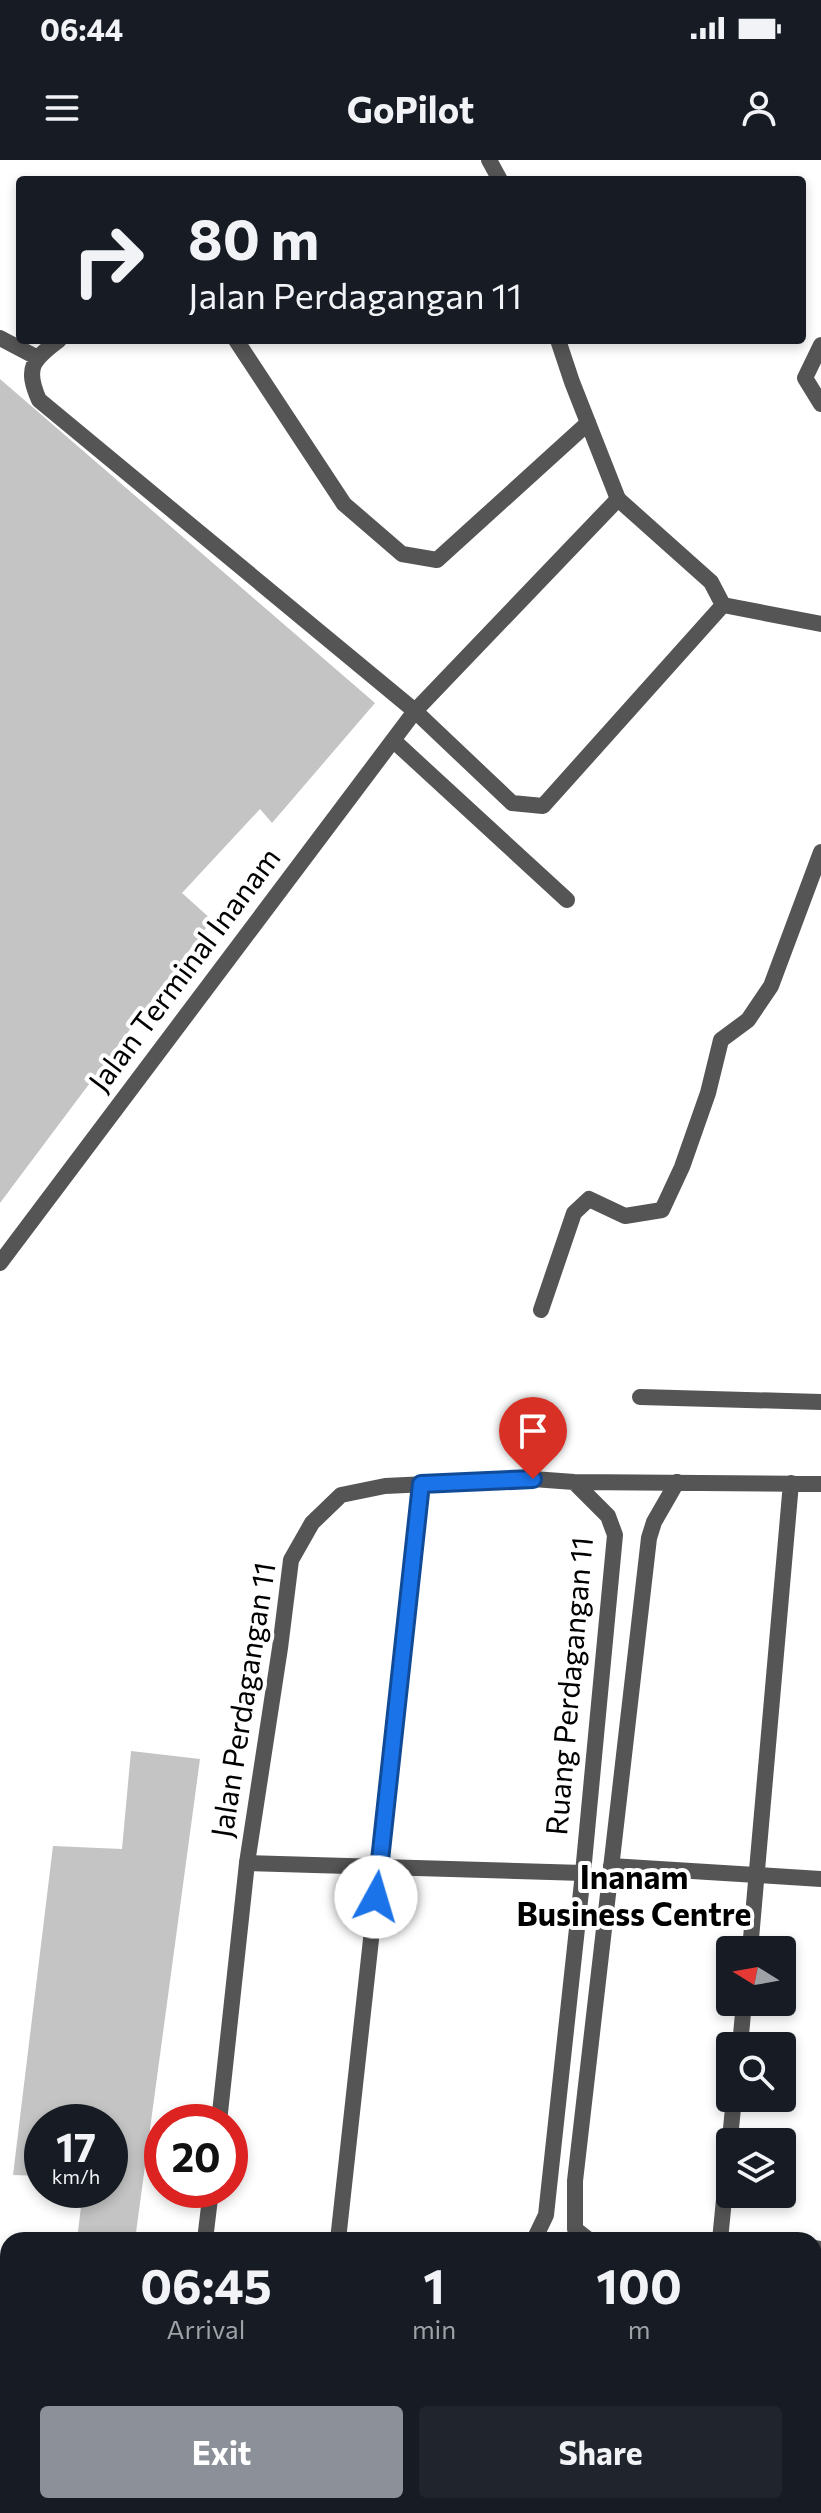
<!DOCTYPE html>
<html lang="en">
<head>
<meta charset="utf-8">
<style>
  :root { --surface:#171b24; --page:#20242c; --text:#f1f3f6; --muted:#9ea1a6; --accent:#8c9099 }
  body { margin:0; font-family:Commissioner,sans-serif; background:var(--page); color:var(--text); height:100vh; display:flex; flex-direction:column; font-size:30px; white-space:nowrap }
  * { box-sizing:border-box; margin:0 }
  p { font-size:26px; color:var(--muted) }
  .icon { flex:none; width:44px; height:44px; fill:none; stroke:currentColor; stroke-width:2; stroke-linecap:round; stroke-linejoin:round }
  .map { position:relative; flex:1; overflow:hidden }
  .sheet { position:absolute; left:0px; top:2072px; width:822px; height:282px; display:flex; flex-direction:column; background:var(--surface); border-radius:24px 24px 0 0; box-shadow:0 4px 12px #0003 }
  .sheet>* { flex:none }
  .top-card { position:absolute; left:16px; top:16px; width:790px; height:168px; border-radius:8px; box-shadow:0 4px 12px #0003; background:#171b24; color:var(--text); overflow:hidden }
  .needle { width:52px; rotate:281deg }
  .fabs { position:absolute; left:716px; top:1776px; display:grid; gap:16px }
  .fabs a { display:grid; place-items:center; width:80px; height:80px; border-radius:8px; background:var(--surface); box-shadow:0 4px 12px #0003; font-size:40px }
  .speed { position:absolute; left:24px; top:1944px; display:flex; gap:16px; font-size:40px; font-weight:700; text-align:center }
  .speed>* { display:grid; place-content:center; width:104px; height:104px; border-radius:50%; background:var(--surface); box-shadow:0 4px 12px #0003; line-height:1 }
  .speed small { font-size:20px; font-weight:400 }
  .speed .limit { border:12px solid #d22; background:#fff; color:#111 }
  .pin { position:absolute; display:grid; place-items:center; width:68px; height:68px; color:#fff; margin:-82px -34px; border-radius:50% 50% 50% 0; rotate:-45deg; box-shadow:0 0 8px #0007 }
  .pin .icon { rotate:45deg }
  .me { position:absolute; width:88px; margin:-44px; rotate:6deg; stroke-linejoin:round; filter:drop-shadow(0 0 6px #0008) }
  .turn { display:flex; align-items:center; gap:28px; height:168px; padding:0 40px; font-size:36px }
  .turn .icon { width:104px; height:104px; stroke-width:2.5 }
  .turn b { display:block; font-size:56px; line-height:68px }
  .eta { display:flex; justify-content:space-evenly; align-items:center; height:136px; text-align:center }
  .eta b { font-size:48px; font-weight:700; line-height:56px }
  .primary-button { display:flex; gap:16px; margin-top:auto; padding:16px 40px }
  .primary-button a { flex:1; height:92px; border-radius:8px; background:var(--accent); color:#fff; font-size:32px; font-weight:700; line-height:92px; text-align:center }
  .primary-button a+a { background:var(--page); color:var(--text) }
  .status { display:flex; justify-content:space-between; align-items:center; height:56px; padding:0 40px; background:var(--surface); direction:ltr }
  .status svg { height:22px; fill:currentColor }
  header { display:flex; justify-content:space-between; align-items:center; height:104px; padding:0 40px; background:var(--surface); font-size:36px; font-weight:700 }
  .map>svg:first-child { display:block }
  .building { fill:#c4c4c4 }
  .lines { fill:none; stroke-linecap:round; stroke-linejoin:round }
  .primary-casing { stroke:#dbdbdb; stroke-width:24 }
  .lane { stroke:#555; stroke-width:16 }
  .street { stroke:#555; stroke-width:16 }
  .secondary { stroke:#222; stroke-width:16 }
  .primary { stroke:#000; stroke-width:20 }
  .route-casing { stroke:#114b97; stroke-width:20 }
  .route { stroke:#1a73e8; stroke-width:14 }
  .labels { text-anchor:middle; stroke-width:8; stroke-linejoin:round; paint-order:stroke }
  .street-label { font-size:30px; fill:#000; stroke:#fff }
  .neighbourhood-label { font-size:32px; font-weight:bold; fill:#000; stroke:#fff }
</style>
</head>
<body>
<div class="status"><b>06:44</b><svg viewBox="0 0 49 12"><path d="M0 12V9h3v3zM5 12V6h3v6zM10 12V3h3v9zM15 12V0h3v12zM26 1h20v11H26zM47 4h2v5h-2z"/></svg></div>
<header><svg class="icon" aria-label="menu" viewBox="0 0 24 24"><path d="M4 6h16M4 12h16M4 18h16"/></svg>GoPilot<svg class="icon" aria-label="person" viewBox="0 0 24 24"><circle cx="12" cy="8" r="4"/><path d="M4 21q1-7 8-7t8 7"/></svg></header>
<div class="map">
<svg width="821" height="2353" viewBox="0 0 821 2353">
  <rect width="100%" height="100%" fill="#fff"/>
  <!-- building -->
  <path class="building" d="M0,219L375,543L272,663L260,649L182,733L212,760L0,1043Z
    M131,1591L200,1599L135,2080H77L83,2030H110V1962H42V2016L13,2015L53,1686L122,1689Z"/>
  <g class="lines">
    <defs>
      <path id="primary" d="M814,2227H821"/>
    </defs>
    <!-- primary casing -->
    <use href="#primary" class="primary-casing"/>
    <!-- lane -->
    <path class="lane" d="M0,178L36,197
      M236,180L344,344L402,394L437,400L588,263
      M821,185L805,218L821,244
      M618,339L711,422L723,445L543,646L512,643L415,551Z
      M723,445L821,464
      M394,581L567,740
      M0,1103L415,551L39,240C25,208 32,200 59,180
      M541,1150L574,1053L589,1039L625,1056L662,1050L682,1007L708,933L721,880L748,860L771,826L821,692
      M640,1237L821,1242
      M750,1790L791,1323
      M740,1886L744,1842
      M219,1962L247,1703L280,1488L291,1400L312,1363L341,1335L385,1326L533,1319L574,1322L821,1324
      M205,2080L211,2030
      M338,2080L421,1324
      M534,2080L546,2055L583,1713L615,1375L608,1356L574,1322
      M589,2080L575,2069V2021L649,1378L654,1362L677,1322
      M720,2080L734,1938
      M814,2088L821,2089
      M0,2263H8
      M285,2353V2346"/>
    <!-- street -->
    <path class="street" d="M489,0L500,20
      M558,180L572,222L618,339
      M247,1703L583,1713
      M611,1706L821,1719"/>
    <!-- secondary -->
    <path class="secondary" d="M814,2244L821,2243
      M0,2284L8,2283
      M814,2308H821
      M0,2335H8"/>
    <!-- primary -->
    <use href="#primary" class="primary"/>
  </g>
  <g class="lines">
    <defs>
      <path id="route" d="M376,1737L421,1324L533,1319"/>
    </defs>
    <!-- route casing -->
    <use href="#route" class="route-casing"/>
    <!-- route -->
    <use href="#route" class="route"/>
  </g>
  <g class="labels">
    <!-- street labels -->
    <g class="street-label">
      <text transform="translate(185 810) rotate(-53)" y="10">Jalan Terminal Inanam</text>
      <text transform="translate(570 1526) rotate(-85)" y="10">Ruang Perdagangan 11</text>
      <text transform="translate(244 1540) rotate(-81)" y="10">Jalan Perdagangan 11</text>
    </g>
    <!-- neighbourhood labels -->
    <g class="neighbourhood-label">
      <text x="634" y="1729">Inanam<tspan x="634" dy="37">Business Centre</tspan></text>
    </g>
  </g>
</svg>
<div class="fabs">
<a><svg class="needle" viewBox="-14 -14 28 28"><path d="M0-13l5 13h-10z" fill="#e53935"/><path d="M0 13l5-13h-10z" fill="#9ea1a6"/></svg></a>
<a><svg class="icon" aria-label="search" viewBox="0 0 24 24"><circle cx="10" cy="10" r="6"/><path d="M15 15l6 6"/></svg></a>
<a><svg class="icon" aria-label="layers" viewBox="0 0 24 24"><path d="M12 4l9 5-9 5-9-5zM3 14l9 5 9-5"/></svg></a>
</div>
<div class="speed"><div>17<small>km/h</small></div><div class="limit">20</div></div>
<div class="pin" style="left:533px;top:1319px;background:#d93025"><svg class="icon" aria-label="arrive" viewBox="0 0 24 24"><path d="M6 21V4h12l-3 4 3 4H6"/></svg></div>
<svg class="me" style="left:376px;top:1737px" viewBox="-20 -20 40 40"><circle r="19" fill="#fff"/><path d="M0-13L10 11 0 6-10 11z" fill="#1a73e8"/></svg>
<div class="top-card">
<div class="turn"><svg class="icon" aria-label="right" viewBox="0 0 24 24"><path d="M7 20v-9h11M14 6l5 5-5 5"/></svg><div><b>80 m</b>Jalan Perdagangan 11</div></div>
</div>
<section class="sheet">
<div class="eta">
<div><b>06:45</b><p>Arrival</p></div>
<div><b>1</b><p>min</p></div>
<div><b>100</b><p>m</p></div>
</div>
<div class="primary-button"><a>Exit</a><a>Share</a></div>
</section>
</div>
</body>
</html>
